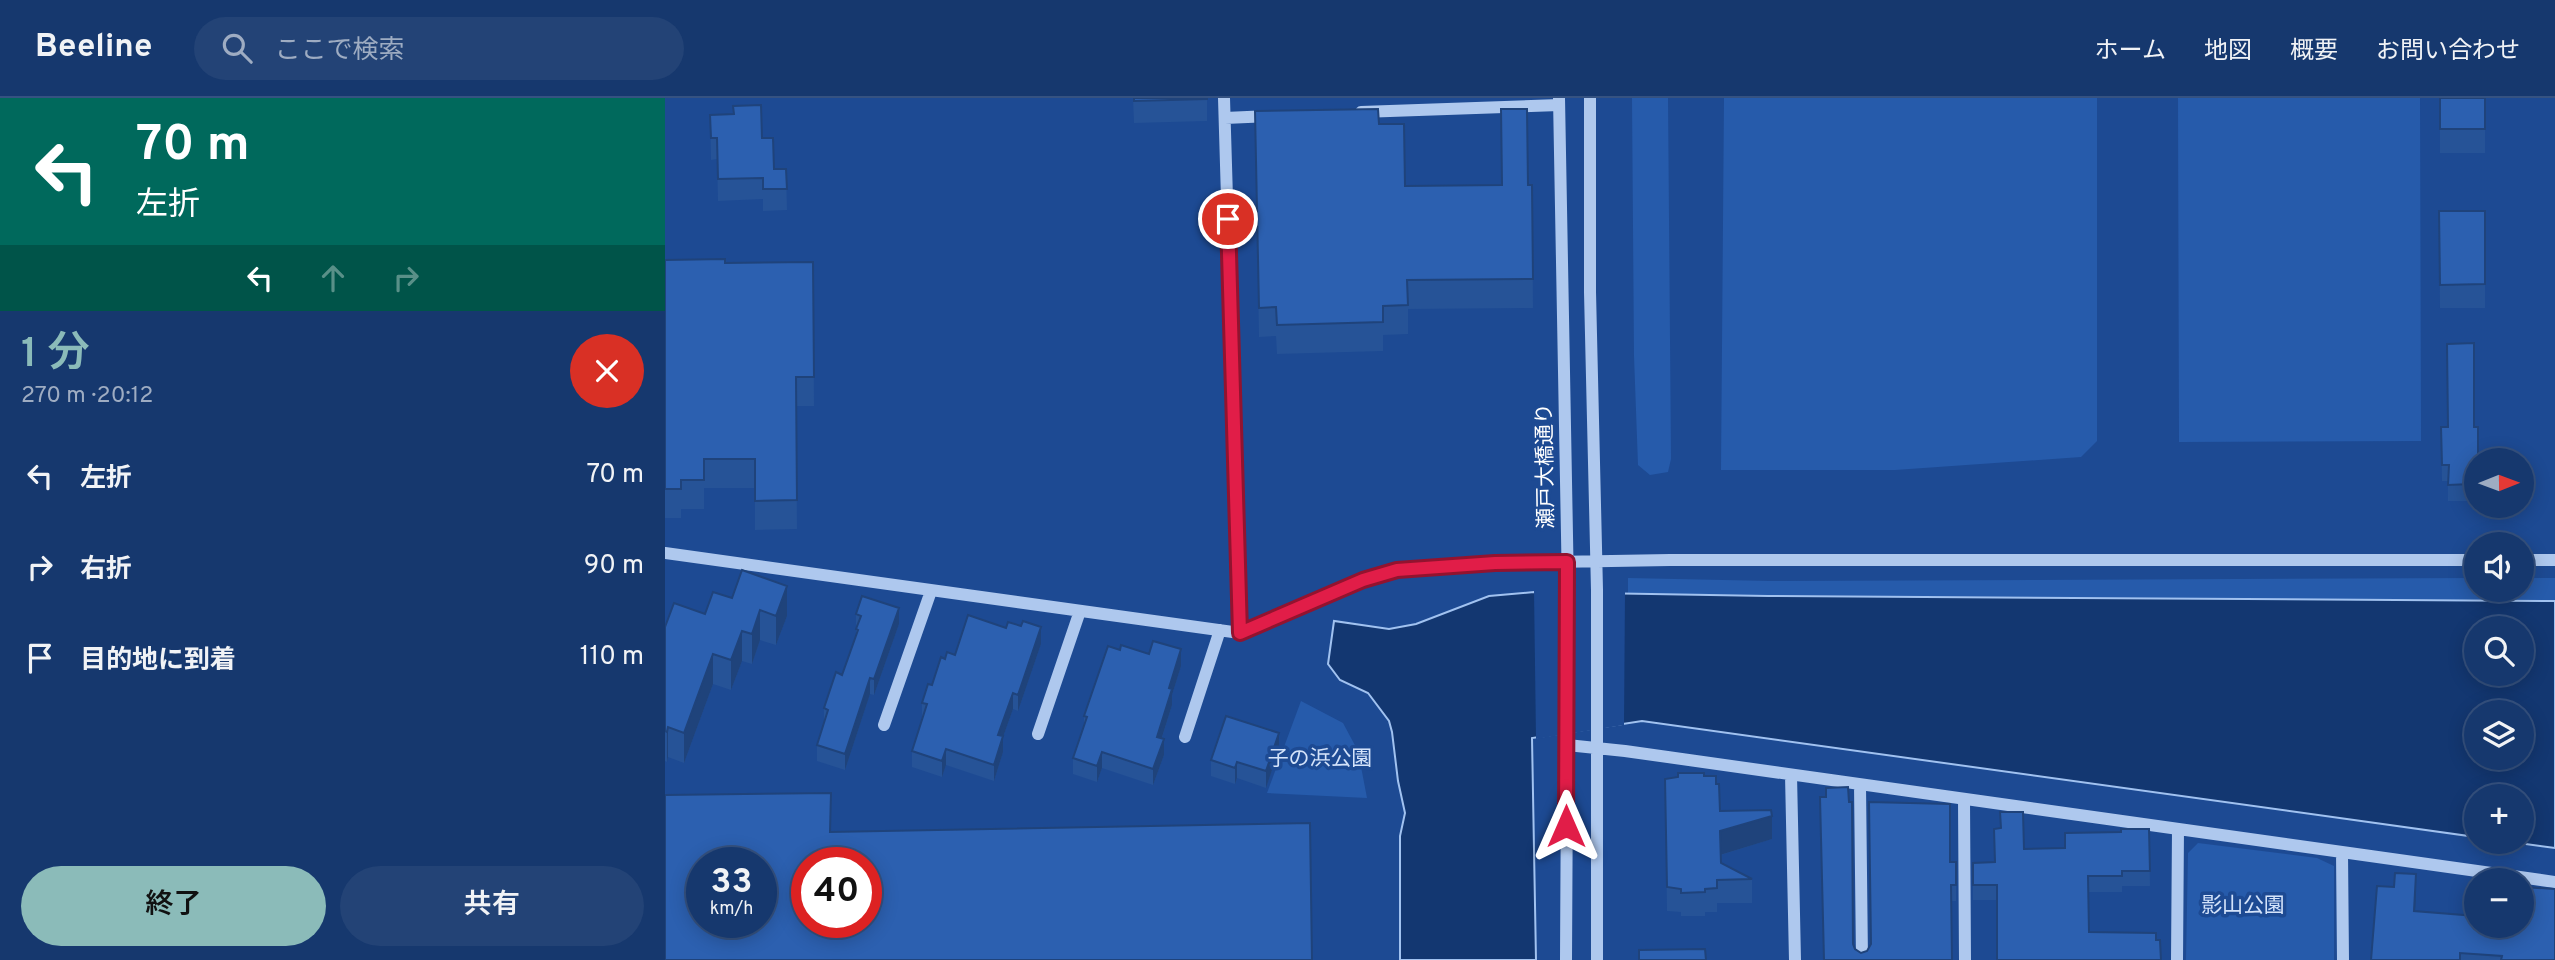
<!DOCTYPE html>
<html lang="ja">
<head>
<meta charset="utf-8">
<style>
  :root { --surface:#16386e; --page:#234376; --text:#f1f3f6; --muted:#9eacc2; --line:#355281; --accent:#8bbbb9 }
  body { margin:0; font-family:Overpass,"Noto Sans JP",sans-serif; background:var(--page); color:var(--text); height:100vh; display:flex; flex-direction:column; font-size:26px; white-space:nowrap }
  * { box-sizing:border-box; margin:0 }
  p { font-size:23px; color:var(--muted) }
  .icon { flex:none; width:38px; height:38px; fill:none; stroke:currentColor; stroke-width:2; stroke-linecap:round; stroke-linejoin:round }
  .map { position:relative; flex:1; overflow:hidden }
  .side { display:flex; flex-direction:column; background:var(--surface); width:665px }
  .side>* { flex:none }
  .banner { background:#00695c; color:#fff; overflow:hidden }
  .needle { width:46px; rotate:89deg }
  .buttons { position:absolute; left:1799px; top:350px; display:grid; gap:14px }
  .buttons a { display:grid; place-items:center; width:70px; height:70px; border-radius:50%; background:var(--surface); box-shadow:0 4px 18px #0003,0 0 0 2px var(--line); font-size:35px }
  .speed { position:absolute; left:21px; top:749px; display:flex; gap:14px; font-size:35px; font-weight:700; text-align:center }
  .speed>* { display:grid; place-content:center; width:91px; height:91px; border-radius:50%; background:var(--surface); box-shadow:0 4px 18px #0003,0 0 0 2px var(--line); line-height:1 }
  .speed small { font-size:18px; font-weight:400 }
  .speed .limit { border:10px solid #d22; background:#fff; color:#111 }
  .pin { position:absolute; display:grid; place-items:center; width:60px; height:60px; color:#fff; margin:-30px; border:4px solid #fff; border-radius:50%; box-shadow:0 2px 7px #0007 }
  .me { position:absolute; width:77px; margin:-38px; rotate:0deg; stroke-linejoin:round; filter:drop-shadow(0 0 5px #0008) }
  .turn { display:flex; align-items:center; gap:24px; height:147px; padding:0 21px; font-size:32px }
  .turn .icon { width:91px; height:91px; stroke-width:2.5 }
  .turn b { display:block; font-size:49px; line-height:60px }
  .lanes { display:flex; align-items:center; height:66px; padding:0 21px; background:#0003; justify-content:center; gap:35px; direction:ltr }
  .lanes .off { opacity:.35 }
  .round { display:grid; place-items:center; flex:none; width:74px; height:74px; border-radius:37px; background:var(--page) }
  .overview { display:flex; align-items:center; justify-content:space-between; height:119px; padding:0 21px }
  h1 { font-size:42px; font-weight:600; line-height:52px; color:var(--accent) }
  .cta { display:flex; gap:14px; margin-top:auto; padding:14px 21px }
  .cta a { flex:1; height:80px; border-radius:42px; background:var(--accent); color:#111; font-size:28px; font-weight:600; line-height:80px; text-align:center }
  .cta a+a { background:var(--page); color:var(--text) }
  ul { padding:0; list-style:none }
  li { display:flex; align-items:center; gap:21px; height:91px; padding:0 21px }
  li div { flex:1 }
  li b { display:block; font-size:26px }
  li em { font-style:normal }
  header { display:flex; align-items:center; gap:42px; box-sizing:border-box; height:98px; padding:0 35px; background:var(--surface); border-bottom:2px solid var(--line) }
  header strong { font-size:33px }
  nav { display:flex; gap:38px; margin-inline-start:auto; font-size:24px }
  .search { width:490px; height:63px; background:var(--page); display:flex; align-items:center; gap:18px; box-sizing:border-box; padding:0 24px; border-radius:38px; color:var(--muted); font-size:26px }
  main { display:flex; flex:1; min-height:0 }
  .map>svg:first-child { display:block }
  .green { fill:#265bab }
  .water { fill:#133771; stroke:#a1c2f0; stroke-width:2; fill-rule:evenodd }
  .pier { fill:#1d4a93 }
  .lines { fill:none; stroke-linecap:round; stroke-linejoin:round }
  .minor { stroke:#aec8ee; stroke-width:12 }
  .wall { fill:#265397 }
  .shaded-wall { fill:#1f437b }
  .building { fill:#2c60b0; stroke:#1f437b; stroke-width:2; fill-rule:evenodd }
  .route-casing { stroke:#92132f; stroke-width:18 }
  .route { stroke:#e11d48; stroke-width:12 }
  .labels { text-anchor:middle; stroke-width:7; stroke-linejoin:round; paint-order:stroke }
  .street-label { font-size:21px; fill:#fff; stroke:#1d4a93 }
  .park-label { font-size:21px; fill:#d4e3fa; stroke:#1d4a93 }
</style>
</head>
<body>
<header>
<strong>Beeline</strong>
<div class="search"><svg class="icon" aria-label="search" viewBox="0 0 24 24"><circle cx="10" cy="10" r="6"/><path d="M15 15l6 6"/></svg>ここで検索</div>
<nav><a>ホーム</a><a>地図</a><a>概要</a><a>お問い合わせ</a></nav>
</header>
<main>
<section class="side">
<div class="banner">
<div class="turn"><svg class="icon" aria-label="left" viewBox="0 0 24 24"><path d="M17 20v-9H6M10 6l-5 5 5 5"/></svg><div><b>70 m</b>左折</div></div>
<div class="lanes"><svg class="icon" aria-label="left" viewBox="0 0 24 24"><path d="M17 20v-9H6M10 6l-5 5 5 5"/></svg><svg class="icon off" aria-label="ahead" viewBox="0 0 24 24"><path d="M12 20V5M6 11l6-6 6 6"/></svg><svg class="icon off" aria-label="right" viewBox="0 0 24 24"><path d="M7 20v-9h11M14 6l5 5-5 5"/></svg></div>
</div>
<div class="overview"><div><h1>1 分</h1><p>270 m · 20:12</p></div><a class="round" style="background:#d93025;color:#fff"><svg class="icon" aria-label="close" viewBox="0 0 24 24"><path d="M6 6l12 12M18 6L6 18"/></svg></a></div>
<ul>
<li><svg class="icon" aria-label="left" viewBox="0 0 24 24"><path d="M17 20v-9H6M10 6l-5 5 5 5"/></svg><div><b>左折</b></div><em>70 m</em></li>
<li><svg class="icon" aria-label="right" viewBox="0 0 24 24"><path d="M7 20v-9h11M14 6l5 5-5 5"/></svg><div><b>右折</b></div><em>90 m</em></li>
<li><svg class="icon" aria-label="arrive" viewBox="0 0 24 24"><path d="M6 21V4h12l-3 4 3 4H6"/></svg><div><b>目的地に到着</b></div><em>110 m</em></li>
</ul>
<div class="cta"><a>終了</a><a>共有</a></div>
</section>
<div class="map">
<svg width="1890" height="862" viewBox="0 0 1890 862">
  <rect width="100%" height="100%" fill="#1d4a93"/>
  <!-- green -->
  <path class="green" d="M967,0H1003L1006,361L1003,374L985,377L973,367L969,258Z
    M1059,0H1432V343L1416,359L1230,372H1056Z
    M1513,0H1755L1756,343L1514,344Z
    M963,480L1106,483L1811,480V492H1857V480H1890V503L963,496Z
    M636,603L678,625L693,653L702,700L602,695Z
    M1533,745L1652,760L1669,768V862H1521L1523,755Z"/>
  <!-- water -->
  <path class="water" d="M869,494L1103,498L1890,503V750L1846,744H1857V698H1811V739L977,623L867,640L871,862H735V738L740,715L733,683L727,634L724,623L703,595L675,582L663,566L669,523L724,531L751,526L824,498ZM1811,530H1857V576H1811ZM1811,614H1857V660H1811Z"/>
  <!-- pier -->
  <path class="pier" d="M869,492H960L959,627L871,641Z"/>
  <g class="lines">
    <!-- minor -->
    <path class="minor" d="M559,0L575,535
      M894,0L903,492L901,862
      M925,0V194L932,492V862
      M696,14L894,7
      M560,20L605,18
      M0,455L575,535L698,482L732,473L830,465L1005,462H1811
      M1857,462H1890
      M219,627L266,493
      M373,636L415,513
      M520,639L555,532
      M902,647L960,653L1890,784
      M1126,677L1130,862
      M1195,687L1197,862
      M1299,702L1300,862
      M1677,754L1678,862
      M1512,862L1513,731"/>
  </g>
  <!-- wall -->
  <path class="wall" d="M468,0H542V23L469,25Z
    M1775,0H1820V55H1775Z
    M68,8L97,40L109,71H121L122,112L98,113V101L53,103L52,61L46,62L45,17L68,16Z
    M590,13L714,26L740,88L867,87L868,210L743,211V236L718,237V253L612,256L611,238L594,239Z
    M1774,113H1820V210H1775Z
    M0,162L60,165L148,164L149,308H131L132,431L90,432V390H39V411H16V420H0Z
    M1776,329H1809L1811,382L1806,383V403H1783V383H1777Z
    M48,494L122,518L111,547L95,542L87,566L77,563L66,592L48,586L19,665L3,659L2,664L0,663V529L40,516Z
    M191,516L234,526L209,597L205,596L180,672L152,663V647L159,626V610L177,577L191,538Z
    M376,546L353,613L348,611L338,639V654L329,683L281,667L277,679L247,669V653L257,621V605L280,561L290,557Z
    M455,552L516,568L507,597V607L497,640L499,657L488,687L437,670L432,684L408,676V660L419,629V618Z
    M614,651L601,690L572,680L570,686L546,678V662Z
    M1039,678L1051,686L1055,713L1107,741L1056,757V765L1087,781V805H1052V814H1040V818H1016V814L1002,813L1000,681Z
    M1484,731L1485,788H1457V794H1423L1424,834L1491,842L1496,862L1332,802H1308V765L1330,764L1359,751L1400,750L1456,734Z
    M1285,764H1291V803H1286L1287,862H1159L1190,851L1196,855L1202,853Z
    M1751,797L1750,813L1811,828L1890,862H1706Z"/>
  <!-- shaded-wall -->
  <path class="shaded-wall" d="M122,488V518L111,547V518Z
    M234,510V526L209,597V581Z
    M95,512V542L87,566V536Z
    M376,529V546L353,613V597Z
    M77,533V563L66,592V562Z
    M516,551V568L507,597V607L492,655V639L504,590Z
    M48,556V586L19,665V635Z
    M205,580V596L180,672V656Z
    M348,595V611L338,639V654L329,683V667L333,637Z
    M3,629V659L2,664V634Z
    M614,635V651L601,690V673Z
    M499,641V657L488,687V671Z
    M281,651V667L277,679V663Z
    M437,654V670L432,684V668Z
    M572,664V680L570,686V670Z
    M1107,718V741L1055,757V733Z
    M1751,776V797L1749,833V813Z"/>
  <!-- building -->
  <path class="building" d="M469,0H542V1L469,3Z
    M1775,0H1820V31H1775Z
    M96,7L97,40H108L109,71H121L122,91H98V80L53,81L52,40H46L45,17L69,16L68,8Z
    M713,11L714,26H739L740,88L837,87L836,11H862L863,87H867L868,181L742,182L743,207L718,208V224L612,227L611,209L594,210L590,13Z
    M1774,113H1820V186L1775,187Z
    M60,161V165L148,164L149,279H131L132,402L90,403V361H39V382H16V391H0V162Z
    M1809,245V329H1813V362H1811V366H1806V386L1783,387L1784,367H1777L1776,329H1783L1782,246Z
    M77,472L122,488L111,518L95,512L87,536L77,533L66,562L48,556L19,635L3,629L2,634L0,633V529L9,505L40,516L48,494L67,500Z
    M197,498L234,510L209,581L205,580L180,656L152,647L163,612L159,610L171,574L177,577L193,532L191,531L196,518L191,516Z
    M303,517L341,530L343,524L356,528L358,523L376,529L353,597L348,595L333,637L338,638L329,667L281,651L277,663L247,653L262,606L257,605L263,586L267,587L276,559L280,561L282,554L290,557Z
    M488,543L516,551L504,590L507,591L492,639L499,641L488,671L437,654L432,668L408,660L422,619L419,618L443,548L455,552L456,547L484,556Z
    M561,618L614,635L601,673L572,664L570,670L546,662Z
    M1013,675H1039V678H1051V686H1054L1055,713L1106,712L1107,718L1055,733L1056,765L1087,781L1052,782V790L1040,791V794L1016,795V791L1002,789L1000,681L1013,679Z
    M1183,689L1184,704H1187L1188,846L1190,851L1196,855L1202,853L1206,846L1204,704L1285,706V764H1291V787H1286L1287,862H1159L1155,699H1161V690Z
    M166,695L165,734L645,725L647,862H0V697ZM37,765H96V824H37ZM142,765H201V824H142Z
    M1335,714H1358L1359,751L1400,750V735L1456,734V731H1484L1485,773H1457V778H1423L1424,834L1491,835V842H1495L1496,862H1332V787H1308V765L1330,764L1329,731L1336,730Z
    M1730,775L1751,776L1749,813L1811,818V828H1857V789L1890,791V862H1836L1837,858L1795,855V862H1706L1712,788L1729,789Z
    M1040,851L1041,862H974V852Z"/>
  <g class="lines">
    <defs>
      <path id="route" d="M563,121L575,535L698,482L732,472L830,465L902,464L901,728"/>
    </defs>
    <!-- route casing -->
    <use href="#route" class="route-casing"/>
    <!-- route -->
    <use href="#route" class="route"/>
  </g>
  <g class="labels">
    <!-- street labels -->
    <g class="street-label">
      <text transform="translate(880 368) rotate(-91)" y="7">瀬戸大橋通り</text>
    </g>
    <!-- park labels -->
    <g class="park-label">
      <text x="655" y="667">子の浜公園</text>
      <text x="1578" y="814">影山公園</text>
    </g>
  </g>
</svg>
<div class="buttons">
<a><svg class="needle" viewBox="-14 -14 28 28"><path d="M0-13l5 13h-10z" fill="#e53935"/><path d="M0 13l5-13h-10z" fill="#9eacc2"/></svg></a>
<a><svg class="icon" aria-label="sound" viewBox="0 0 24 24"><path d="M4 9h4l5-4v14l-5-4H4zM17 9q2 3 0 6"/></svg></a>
<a><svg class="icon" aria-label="search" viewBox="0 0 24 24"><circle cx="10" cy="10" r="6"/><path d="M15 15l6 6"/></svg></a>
<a><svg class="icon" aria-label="layers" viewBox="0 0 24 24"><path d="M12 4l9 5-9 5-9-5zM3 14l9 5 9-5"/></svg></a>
<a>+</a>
<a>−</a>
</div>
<div class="speed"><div>33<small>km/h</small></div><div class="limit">40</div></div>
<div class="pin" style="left:563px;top:121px;background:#d93025"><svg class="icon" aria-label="arrive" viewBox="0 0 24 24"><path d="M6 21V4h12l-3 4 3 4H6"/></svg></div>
<svg class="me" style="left:901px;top:728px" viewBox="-20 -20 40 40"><path d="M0-17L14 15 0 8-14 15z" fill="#e11d48" stroke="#fff" stroke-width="4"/></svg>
</div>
</main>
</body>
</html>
